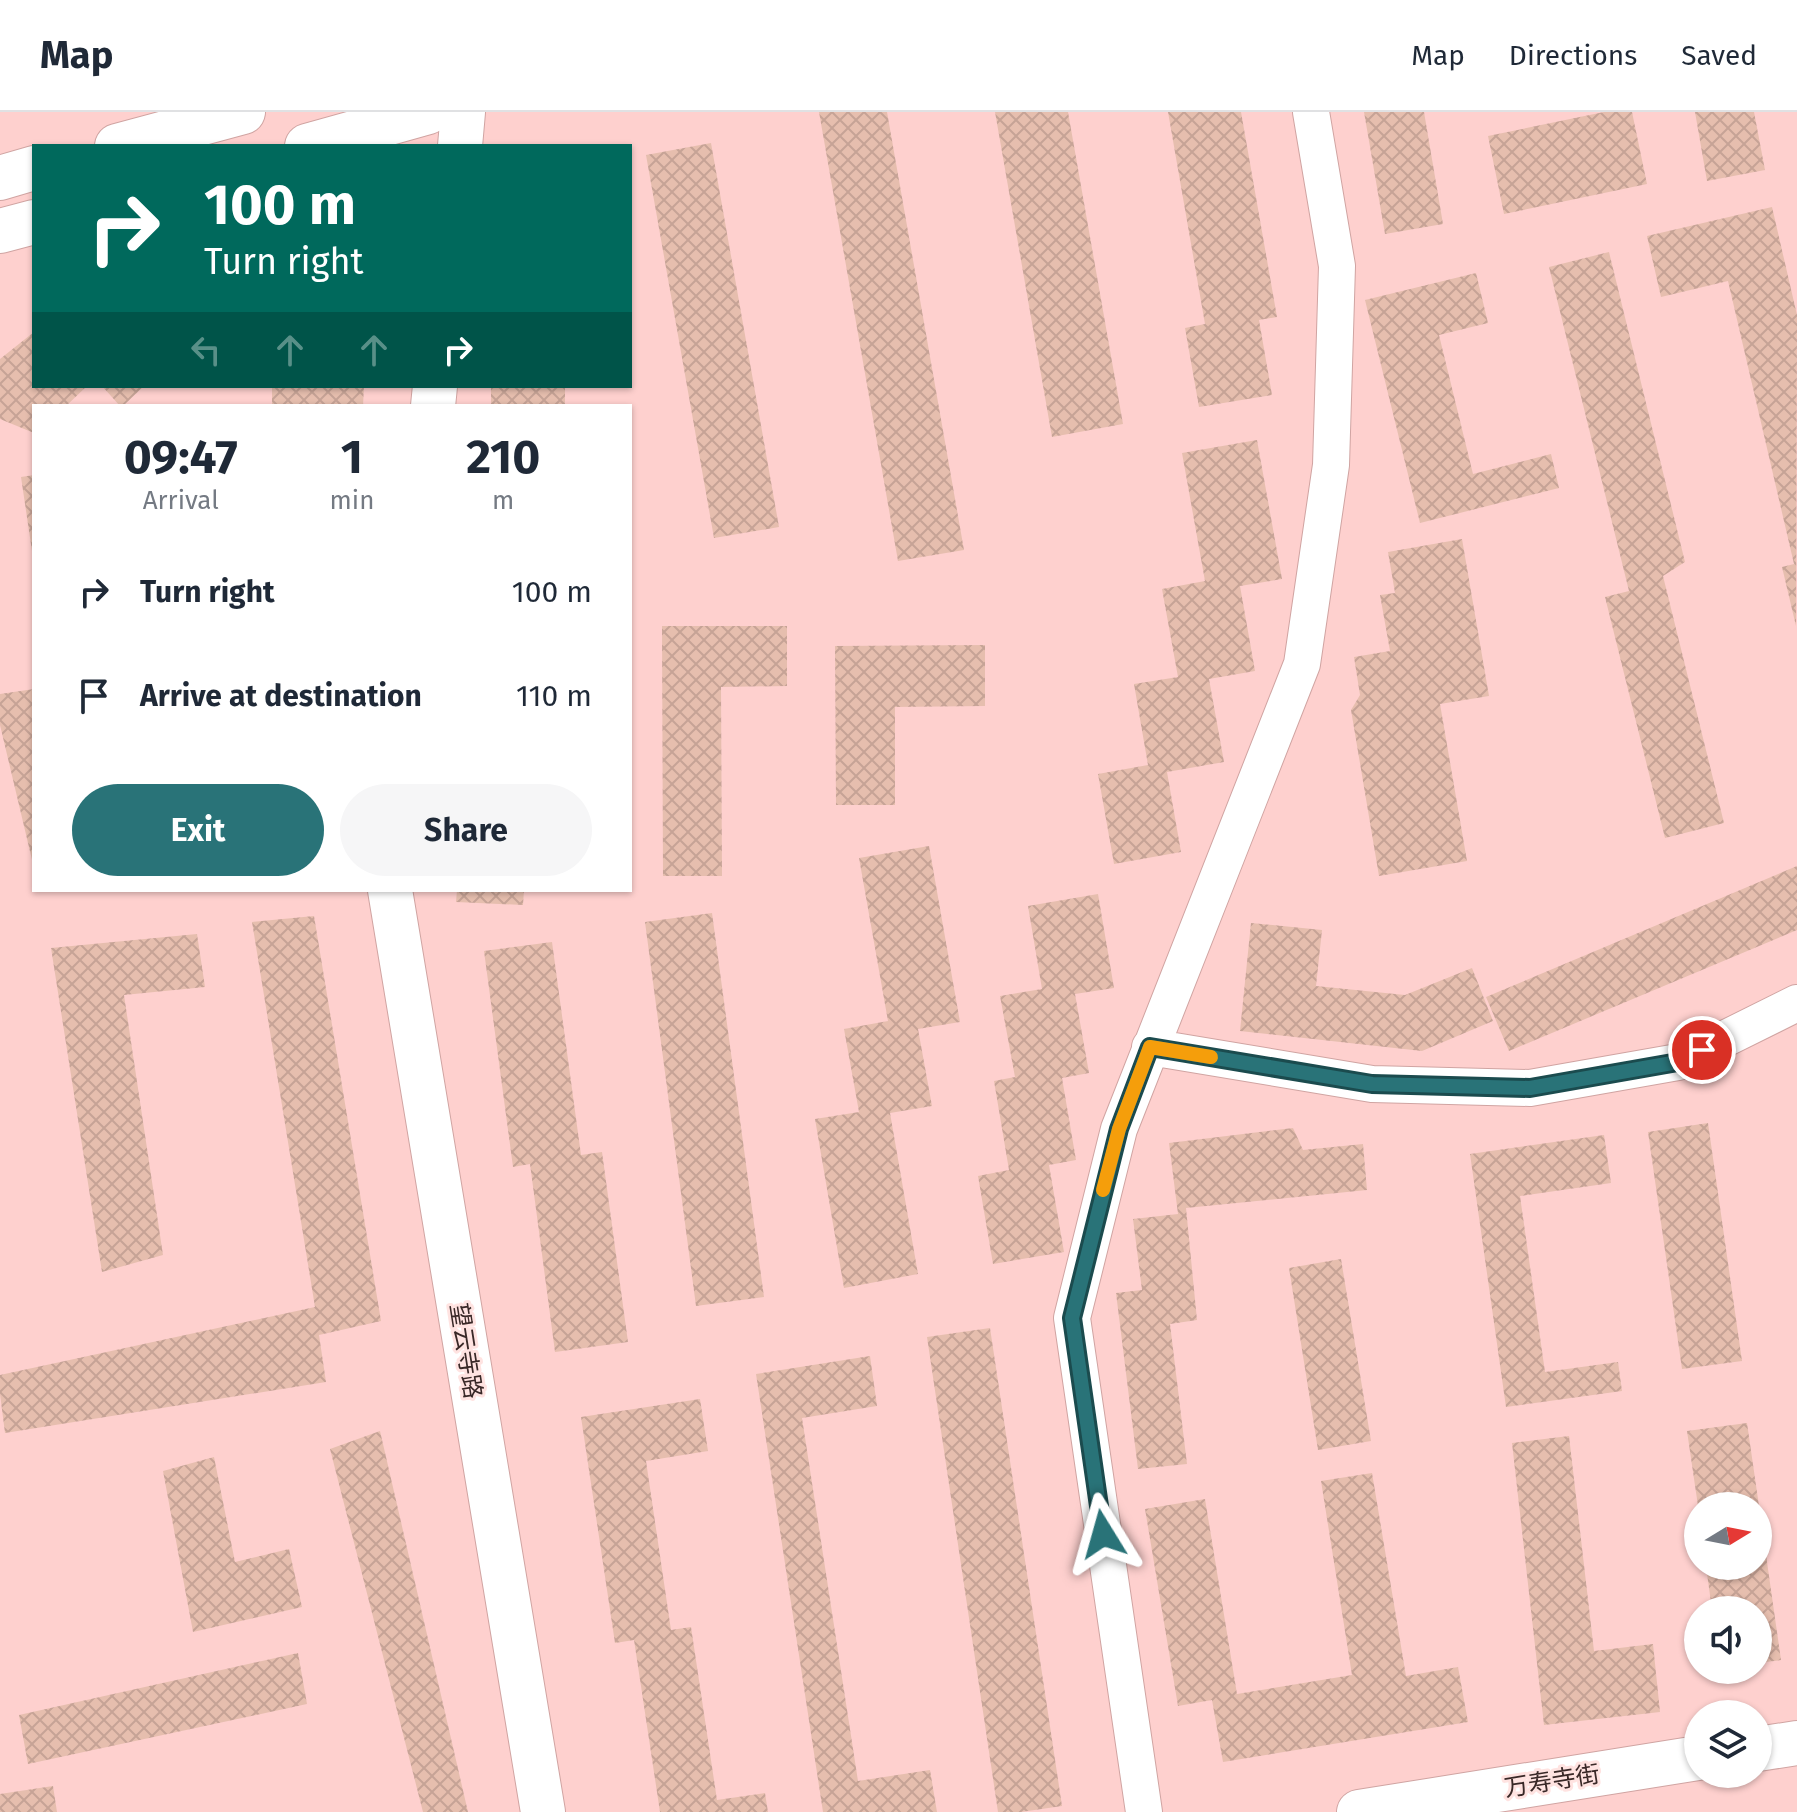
<!DOCTYPE html>
<html lang="en">
<head>
<meta charset="utf-8">
<style>
  :root { --surface:#fff; --page:#f6f6f7; --text:#1f2937; --muted:#747a83; --line:#e0e1e3; --accent:#297378 }
  body { margin:0; font-family:"Fira Sans","Noto Sans SC",sans-serif; background:var(--page); color:var(--text); height:100vh; display:flex; flex-direction:column; font-size:30px; white-space:nowrap }
  * { box-sizing:border-box; margin:0 }
  p { font-size:26px; color:var(--muted) }
  .icon { flex:none; width:44px; height:44px; fill:none; stroke:currentColor; stroke-width:2; stroke-linecap:round; stroke-linejoin:round }
  .map { position:relative; flex:1; overflow:hidden }
  .side { position:absolute; left:32px; top:292px; width:600px; height:488px; display:flex; flex-direction:column; background:var(--surface); border-radius:0px; box-shadow:0 2px 6px #0004 }
  .side>* { flex:none }
  .top-card { position:absolute; left:32px; top:32px; width:600px; height:244px; border-radius:0px; box-shadow:0 2px 6px #0004; background:#00695c; color:#fff; overflow:hidden }
  .needle { width:52px; rotate:80deg }
  .fabs { position:absolute; left:1684px; top:1380px; display:grid; gap:16px }
  .fabs a { display:grid; place-items:center; width:88px; height:88px; border-radius:50%; background:var(--surface); box-shadow:0 2px 6px #0004; font-size:40px }
  .pin { position:absolute; display:grid; place-items:center; width:68px; height:68px; color:#fff; margin:-34px; border:4px solid #fff; border-radius:50%; box-shadow:0 2px 8px #0007 }
  .me { position:absolute; width:88px; margin:-44px; rotate:352deg; stroke-linejoin:round; filter:drop-shadow(0 0 6px #0008) }
  .turn { display:flex; align-items:center; gap:28px; height:168px; padding:0 40px; font-size:36px }
  .turn .icon { width:104px; height:104px; stroke-width:2.5 }
  .turn b { display:block; font-size:56px; line-height:68px }
  .lanes { display:flex; align-items:center; height:76px; padding:0 40px; background:#0003; justify-content:center; gap:40px; direction:ltr }
  .lanes .off { opacity:.35 }
  .eta { display:flex; justify-content:space-evenly; align-items:center; height:136px; text-align:center }
  .eta b { font-size:48px; font-weight:700; line-height:56px }
  .primary-button { display:flex; gap:16px; margin-top:auto; padding:16px 40px }
  .primary-button a { flex:1; height:92px; border-radius:48px; background:var(--accent); color:#fff; font-size:32px; font-weight:700; line-height:92px; text-align:center }
  .primary-button a+a { background:var(--page); color:var(--text) }
  ul { padding:0; list-style:none }
  li { display:flex; align-items:center; gap:24px; height:104px; padding:0 40px }
  li div { flex:1 }
  li b { display:block; font-size:30px }
  li em { font-style:normal }
  header { display:flex; align-items:center; gap:48px; box-sizing:border-box; height:112px; padding:0 40px; background:var(--surface); border-bottom:2px solid var(--line) }
  header strong { font-size:38px }
  nav { display:flex; gap:44px; margin-inline-start:auto; font-size:28px }
  .map>svg:first-child { display:block }
  .building { fill:url(#building-cross-hatch) }
  .lines { fill:none; stroke-linecap:round; stroke-linejoin:round }
  .street-casing { stroke:#d0a4a2; stroke-width:38 }
  .secondary-casing { stroke:#d0a4a2; stroke-width:46 }
  .street { stroke:#fff; stroke-width:36 }
  .secondary { stroke:#fff; stroke-width:44 }
  .route-casing { stroke:#1b4b4e; stroke-width:20 }
  .route { stroke:#297378; stroke-width:14 }
  .slow { stroke:#f59e0b; stroke-width:14 }
  .labels { text-anchor:middle; stroke-width:6; stroke-linejoin:round; paint-order:stroke }
  .street-label { font-size:24px; fill:#392827; stroke:#ffe3e1 }
</style>
</head>
<body>
<header>
<strong>Map</strong>
<nav><a>Map</a><a>Directions</a><a>Saved</a></nav>
</header>
<div class="map">
<svg width="1797" height="1700" viewBox="0 0 1797 1700">
  <defs>
    <pattern id="building-cross-hatch" width="8" height="8" patternUnits="userSpaceOnUse" patternTransform="scale(2)"><rect width="8" height="8" fill="#e6beae"/><path d="M0 0l8 8M0 8l8-8" fill="none" stroke="#c6a396"/></pattern>
  </defs>
  <rect width="100%" height="100%" fill="#fed0ce"/>
  <!-- building -->
  <path class="building" d="M819,0H887L964,438L898,449Z
    M995,0H1068L1123,312L1052,325Z
    M1168,0H1241L1277,205L1259,208L1272,283L1199,295L1185,216L1205,212Z
    M1364,0H1424L1443,112L1385,122Z
    M1604,0H1632L1647,72L1504,102L1488,24Z
    M1695,0H1754L1765,58L1707,69Z
    M711,31L779,415L714,426L646,43Z
    M1772,95L1797,203L1796,514L1782,455L1794,452L1728,169L1661,185L1647,124Z
    M1609,140L1685,450L1663,464L1724,711L1665,726L1605,485L1629,479L1549,155Z
    M1476,161L1488,211L1439,223L1473,362L1551,342L1559,376L1420,411L1365,188Z
    M34,220V274H87L66,294H34V321L0,307V247Z
    M102,274H144L123,294H120Z
    M272,274H364L363,294H272Z
    M491,274H565V294H491Z
    M1257,328L1282,467L1240,474L1255,559L1209,567L1224,650L1167,660L1181,740L1114,752L1098,662L1148,653L1134,572L1178,565L1162,477L1205,469L1182,341Z
    M34,363V439H32L21,365Z
    M1462,427L1489,584L1440,592L1467,749L1379,764L1351,598L1360,583L1354,545L1390,539L1380,483L1395,481L1388,440Z
    M662,514H787V574L721,575L722,764H663Z
    M985,533V594L895,595V693H836L835,534Z
    M34,577V752H33L0,613V582Z
    M929,734L960,910L918,917L932,994L890,1001L918,1162L844,1176L815,1007L859,1000L844,917L888,909L859,746Z
    M1797,754V818L1509,939L1486,885Z
    M457,778H524L523,793L456,790Z
    M1098,782L1114,876L1075,882L1089,961L1062,966L1076,1048L1049,1053L1064,1140L993,1152L978,1064L1009,1058L994,969L1015,965L1000,884L1042,877L1028,794Z
    M712,801L764,1185L696,1194L645,810Z
    M314,804L381,1209L319,1223L326,1270L5,1321L0,1282V1263L315,1195L252,810Z
    M1251,811L1322,818L1316,874L1405,883L1472,856L1493,909L1422,939L1240,919Z
    M197,822L205,875L124,883L163,1143L102,1160L51,836Z
    M552,830L581,1043L602,1040L628,1230L555,1240L530,1052L513,1055L484,839Z
    M1708,1011L1742,1249L1682,1257L1648,1020Z
    M1293,1016L1303,1038L1363,1032L1367,1078L1186,1096L1197,1208L1170,1212L1187,1352L1138,1357L1116,1181L1142,1178L1133,1107L1178,1102L1169,1031Z
    M1604,1023L1611,1071L1520,1084L1545,1260L1618,1250L1622,1279L1506,1295L1470,1042Z
    M1341,1147L1371,1329L1318,1338L1289,1156Z
    M990,1216L1062,1694L1021,1700H998L927,1225Z
    M870,1244L877,1294L802,1306L858,1669L930,1658L937,1700H823L756,1262Z
    M700,1287L708,1339L646,1349L671,1518L691,1515L717,1688L765,1681L768,1700H660L634,1528L615,1531L581,1305Z
    M1747,1311L1759,1394H1698L1687,1319Z
    M380,1319L468,1700H423L330,1337Z
    M1569,1324L1594,1539L1653,1532L1660,1600L1544,1613L1512,1331Z
    M214,1345L235,1450L289,1437L302,1495L193,1520L163,1359Z
    M1372,1361L1406,1564L1458,1555L1468,1610L1223,1650L1212,1588L1178,1594L1145,1397L1205,1387L1237,1582L1352,1563L1321,1369Z
    M1758,1401H1760L1781,1548L1758,1551V1498H1712L1706,1454H1758Z
    M298,1541L307,1592L28,1652L19,1603Z
    M53,1674L57,1700H0V1682Z"/>
  <g class="lines">
    <defs>
      <path id="street" d="M1150,935L1372,972L1530,976L1678,950L1797,891
        M1144,1700L1072,1206L1119,1017L1302,552L1331,353L1337,154L1311,0"/>
      <path id="secondary" d="M117,34L243,0
        M307,34L428,0
        M460,34L463,0
        M0,66L34,56
        M0,119L34,110
        M433,294L435,274
        M390,778L543,1700
        M1758,1637L1797,1631
        M1359,1700L1698,1646"/>
    </defs>
    <!-- street casing -->
    <use href="#street" class="street-casing"/>
    <!-- secondary casing -->
    <use href="#secondary" class="secondary-casing"/>
    <!-- street -->
    <use href="#street" class="street"/>
    <!-- secondary -->
    <use href="#secondary" class="secondary"/>
  </g>
  <g class="lines">
    <defs>
      <path id="route" d="M1103,1422L1072,1206L1119,1017L1150,935L1372,972L1530,976L1678,950L1702,938"/>
    </defs>
    <!-- route casing -->
    <use href="#route" class="route-casing"/>
    <!-- route -->
    <use href="#route" class="route"/>
    <!-- slow -->
    <path class="slow" d="M1103,1078L1119,1017L1150,935L1211,945"/>
  </g>
  <g class="labels">
    <!-- street labels -->
    <g class="street-label">
      <text transform="translate(466 1239) rotate(81)" y="8">望云寺路</text>
      <text transform="translate(1552 1669) rotate(-9)" y="8">万寿寺街</text>
    </g>
  </g>
</svg>
<div class="fabs">
<a><svg class="needle" viewBox="-14 -14 28 28"><path d="M0-13l5 13h-10z" fill="#e53935"/><path d="M0 13l5-13h-10z" fill="#747a83"/></svg></a>
<a><svg class="icon" aria-label="sound" viewBox="0 0 24 24"><path d="M4 9h4l5-4v14l-5-4H4zM17 9q2 3 0 6"/></svg></a>
<a><svg class="icon" aria-label="layers" viewBox="0 0 24 24"><path d="M12 4l9 5-9 5-9-5zM3 14l9 5 9-5"/></svg></a>
</div>
<div class="pin" style="left:1702px;top:938px;background:#d93025"><svg class="icon" aria-label="arrive" viewBox="0 0 24 24"><path d="M6 21V4h12l-3 4 3 4H6"/></svg></div>
<svg class="me" style="left:1103px;top:1422px" viewBox="-20 -20 40 40"><path d="M0-17L14 15 0 8-14 15z" fill="#297378" stroke="#fff" stroke-width="4"/></svg>
<div class="top-card">
<div class="turn"><svg class="icon" aria-label="right" viewBox="0 0 24 24"><path d="M7 20v-9h11M14 6l5 5-5 5"/></svg><div><b>100 m</b>Turn right</div></div>
<div class="lanes"><svg class="icon off" aria-label="left" viewBox="0 0 24 24"><path d="M17 20v-9H6M10 6l-5 5 5 5"/></svg><svg class="icon off" aria-label="ahead" viewBox="0 0 24 24"><path d="M12 20V5M6 11l6-6 6 6"/></svg><svg class="icon off" aria-label="ahead" viewBox="0 0 24 24"><path d="M12 20V5M6 11l6-6 6 6"/></svg><svg class="icon" aria-label="right" viewBox="0 0 24 24"><path d="M7 20v-9h11M14 6l5 5-5 5"/></svg></div>
</div>
<section class="side">
<div class="eta">
<div><b>09:47</b><p>Arrival</p></div>
<div><b>1</b><p>min</p></div>
<div><b>210</b><p>m</p></div>
</div>
<ul>
<li><svg class="icon" aria-label="right" viewBox="0 0 24 24"><path d="M7 20v-9h11M14 6l5 5-5 5"/></svg><div><b>Turn right</b></div><em>100 m</em></li>
<li><svg class="icon" aria-label="arrive" viewBox="0 0 24 24"><path d="M6 21V4h12l-3 4 3 4H6"/></svg><div><b>Arrive at destination</b></div><em>110 m</em></li>
</ul>
<div class="primary-button"><a>Exit</a><a>Share</a></div>
</section>
</div>
</body>
</html>
